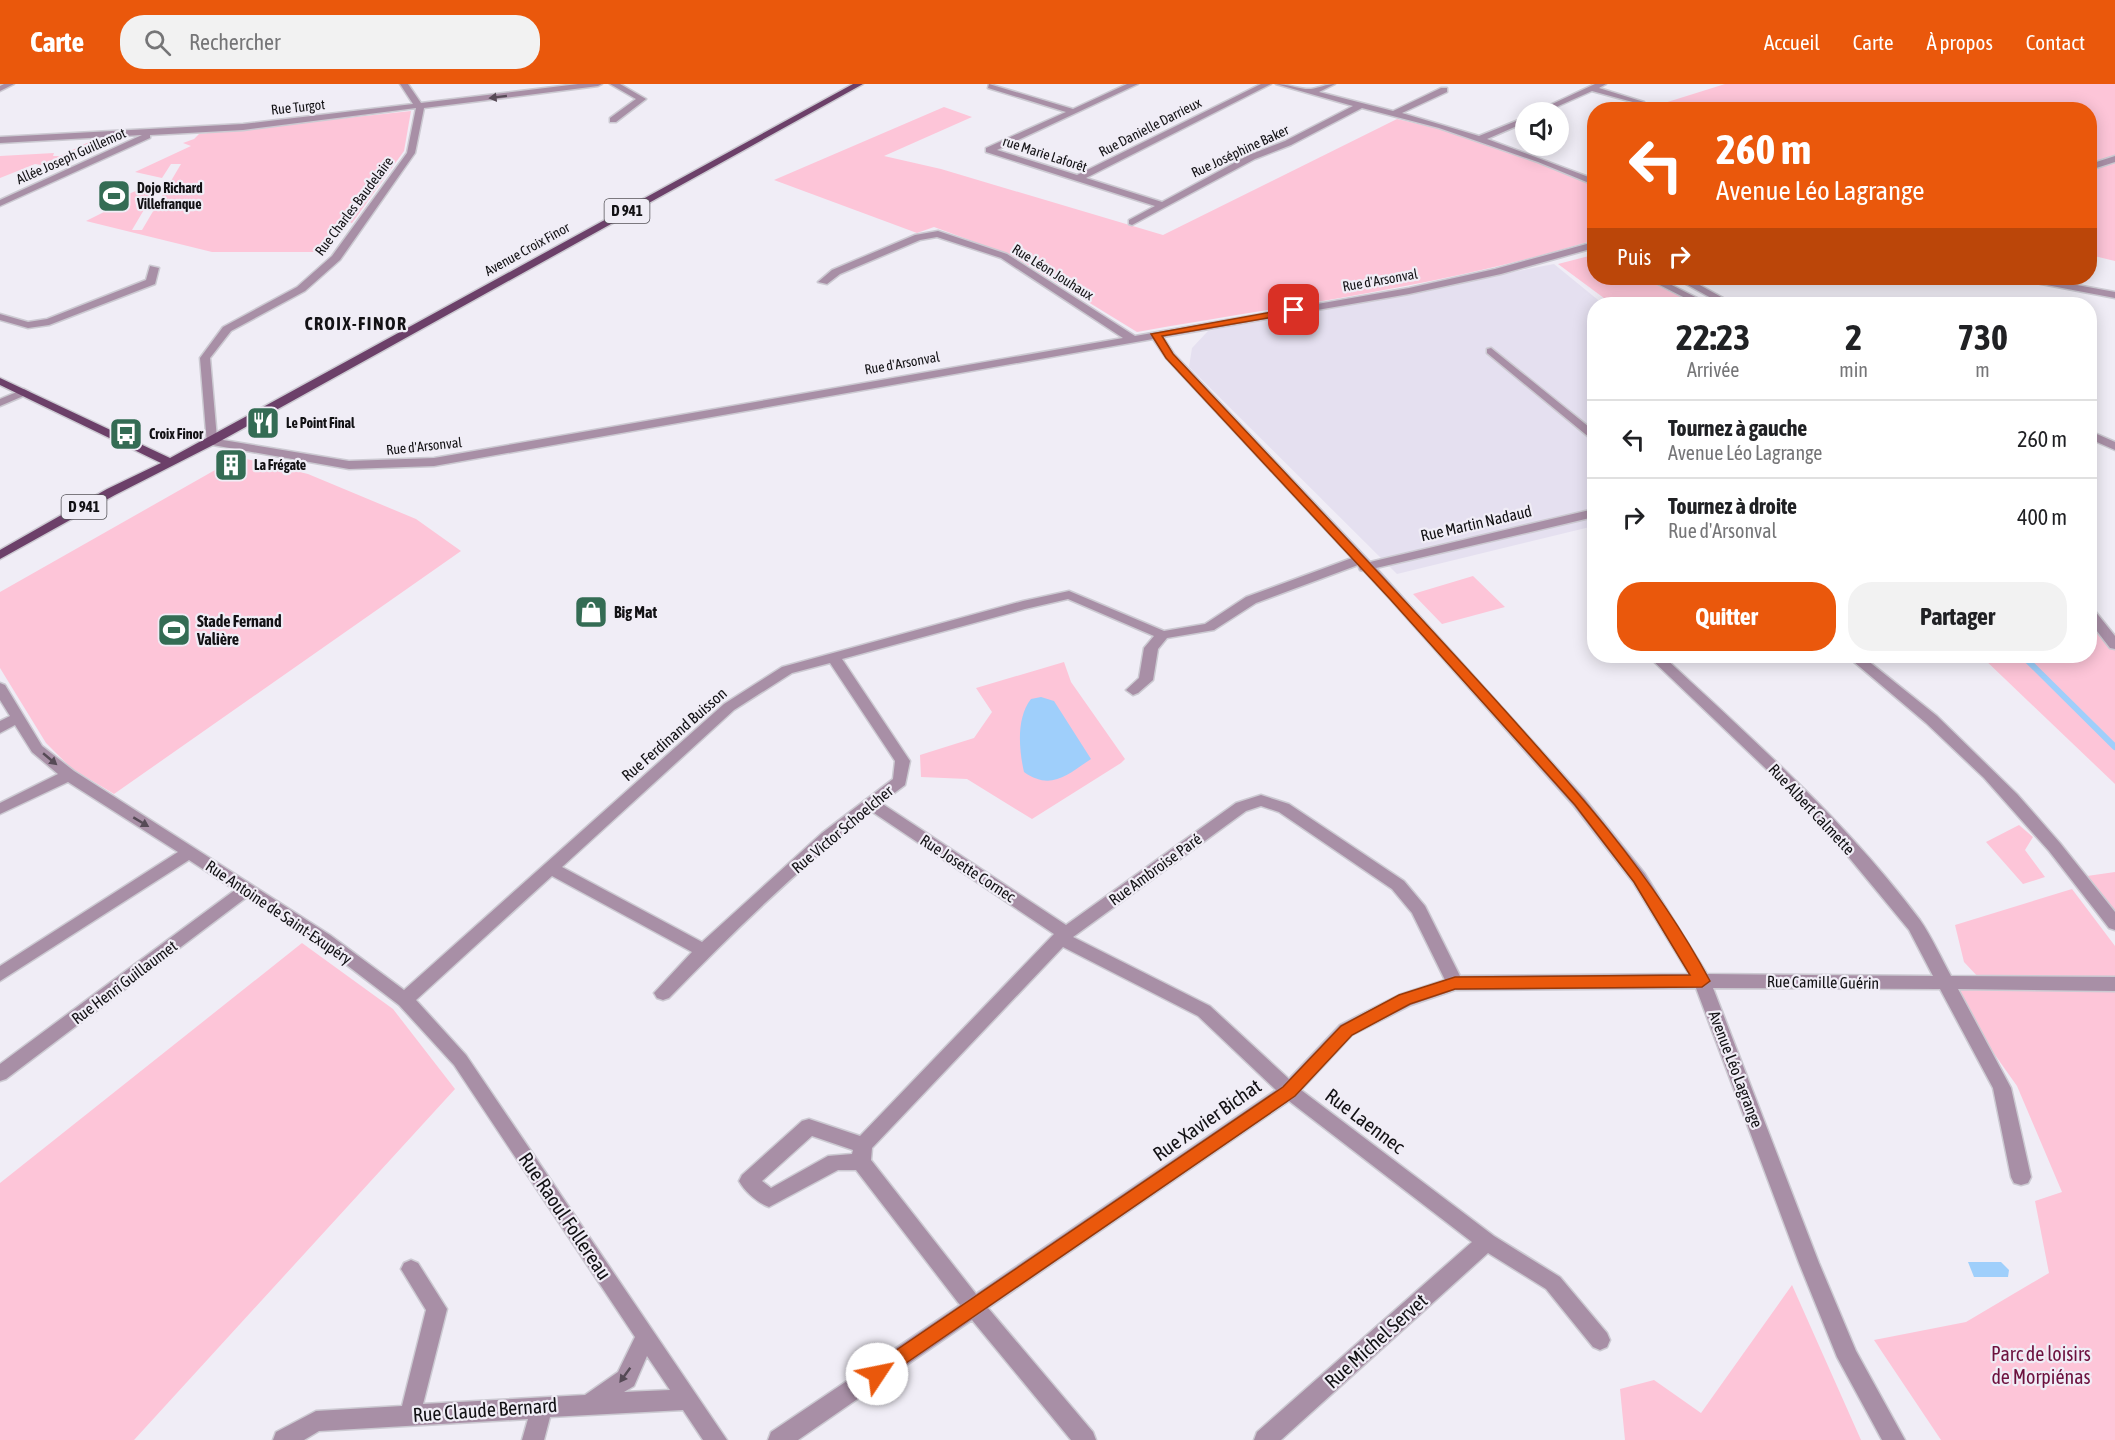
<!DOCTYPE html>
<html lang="fr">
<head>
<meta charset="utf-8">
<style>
  :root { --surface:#fff; --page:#f2f2f2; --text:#202124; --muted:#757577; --line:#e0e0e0; --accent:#ea580c }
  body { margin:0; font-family:"Asap Condensed",sans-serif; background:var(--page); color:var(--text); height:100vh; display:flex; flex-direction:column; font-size:22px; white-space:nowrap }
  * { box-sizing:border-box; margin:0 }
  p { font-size:20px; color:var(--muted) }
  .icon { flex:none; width:33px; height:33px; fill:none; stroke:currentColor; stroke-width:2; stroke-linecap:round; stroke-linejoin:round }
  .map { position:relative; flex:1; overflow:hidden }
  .drawer { position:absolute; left:1587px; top:213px; width:510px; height:366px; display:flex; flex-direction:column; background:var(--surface); border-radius:24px; box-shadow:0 3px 15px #0003 }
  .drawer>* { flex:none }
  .hud { position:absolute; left:1587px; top:18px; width:510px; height:183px; border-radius:24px; box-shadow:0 3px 15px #0003; background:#ea580c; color:#fff; overflow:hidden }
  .controls { position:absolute; left:1515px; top:18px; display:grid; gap:12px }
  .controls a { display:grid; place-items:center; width:54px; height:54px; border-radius:50%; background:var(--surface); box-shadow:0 3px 15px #0003; font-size:30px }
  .pin { position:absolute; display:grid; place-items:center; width:51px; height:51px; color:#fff; margin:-26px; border-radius:12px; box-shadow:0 3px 9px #0006 }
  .me { position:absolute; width:66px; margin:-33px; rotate:56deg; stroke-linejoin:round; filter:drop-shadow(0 0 4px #0008) }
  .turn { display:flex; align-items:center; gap:21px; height:126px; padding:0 30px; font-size:27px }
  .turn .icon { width:78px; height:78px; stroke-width:2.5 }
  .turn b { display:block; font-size:42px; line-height:51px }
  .then { display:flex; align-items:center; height:57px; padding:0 30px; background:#0003; gap:12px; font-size:22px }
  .eta { display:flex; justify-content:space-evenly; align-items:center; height:102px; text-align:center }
  .eta b { font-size:36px; font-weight:700; line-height:42px }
  .action { display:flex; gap:12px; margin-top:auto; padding:12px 30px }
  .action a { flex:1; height:69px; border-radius:24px; background:var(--accent); color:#fff; font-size:24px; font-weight:700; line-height:69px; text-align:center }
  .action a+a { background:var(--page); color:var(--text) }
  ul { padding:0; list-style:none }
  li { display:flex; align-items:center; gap:18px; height:78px; padding:0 30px; border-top:2px solid var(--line) }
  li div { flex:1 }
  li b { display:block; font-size:22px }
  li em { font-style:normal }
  header { display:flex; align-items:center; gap:36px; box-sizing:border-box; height:84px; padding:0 30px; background:var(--accent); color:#fff }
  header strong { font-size:28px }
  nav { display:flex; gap:33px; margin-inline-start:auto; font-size:21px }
  .search { width:420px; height:54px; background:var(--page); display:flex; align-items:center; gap:15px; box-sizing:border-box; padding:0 21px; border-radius:24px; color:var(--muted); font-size:22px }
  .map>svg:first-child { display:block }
  .built { fill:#e5e0f0 }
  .green { fill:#fdc5d8 }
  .water { fill:#9fcffb }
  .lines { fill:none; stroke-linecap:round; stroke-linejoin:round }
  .stream { stroke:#9fcffb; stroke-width:6 }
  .minor-casing { stroke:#cccad2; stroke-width:3 }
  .major-casing { stroke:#cccad2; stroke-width:3 }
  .minor { fill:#a88fa6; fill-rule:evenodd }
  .major { fill:#6c4069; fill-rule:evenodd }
  .oneway { fill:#564a56 }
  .route { fill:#ea580c; stroke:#983908; stroke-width:1.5 }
  .labels { text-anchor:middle; stroke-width:4.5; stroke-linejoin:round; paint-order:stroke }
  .far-street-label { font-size:14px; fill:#121114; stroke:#f0edf6 }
  .far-poi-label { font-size:14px; font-weight:bold; fill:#121114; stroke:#f0edf6; text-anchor:start }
  .shield { fill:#f0edf6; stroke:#555358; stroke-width:1.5 }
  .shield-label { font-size:15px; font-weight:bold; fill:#121114 }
  .street-label { font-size:16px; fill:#121114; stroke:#f0edf6 }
  .poi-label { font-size:16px; font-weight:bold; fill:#121114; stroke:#f0edf6; text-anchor:start }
  .far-district-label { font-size:18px; font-weight:bold; letter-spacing:1.5px; fill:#121114; stroke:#f0edf6 }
  .near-street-label { font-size:20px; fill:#121114; stroke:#f0edf6 }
  .near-park-label { font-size:20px; fill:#6c113e; stroke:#f0edf6 }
</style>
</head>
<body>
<header>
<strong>Carte</strong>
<div class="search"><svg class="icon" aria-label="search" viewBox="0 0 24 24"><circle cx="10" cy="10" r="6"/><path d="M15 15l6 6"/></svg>Rechercher</div>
<nav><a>Accueil</a><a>Carte</a><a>À propos</a><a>Contact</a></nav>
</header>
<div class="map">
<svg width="2115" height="1356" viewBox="0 0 2115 1356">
  <rect width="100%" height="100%" fill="#f0edf6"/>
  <!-- built -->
  <path class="built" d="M1554,180L1603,220H1594V442L1397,490L1189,283L1192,264L1208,247Z"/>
  <!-- green -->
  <path class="green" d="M1725,0H2115V177L2090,171V26H1642Z
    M944,23L972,33L884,72L941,85L1163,151L1397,35L1440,45L1524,73L1594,102V156C1446,202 1289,221 1137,248L1013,172L934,143L917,149L774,96Z
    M411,27L404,67L352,139H341L316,168H212L86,137L114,123L111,122L129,113L126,111L143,104L158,102L132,146H142L181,80H171L162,94L135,88L191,62L183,59L194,55L199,50Z
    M95,55H99L41,81L35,80L0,94V72L54,69L53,72H60Z
    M1589,172L1594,173V194H1642L1696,220H1612L1558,180Z
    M238,373L308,390L416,435L461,467L114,710L71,684L46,659L0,584V508Z
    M1473,492L1505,523L1442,540L1413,510Z
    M2090,525L2115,552V700L1981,572H2090Z
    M1064,578L1071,598L1125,675L1121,679L1032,735L967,695L921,693L920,671L974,654L992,628L976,604Z
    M2019,741L2033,753L2025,766L2045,793L2023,800L1986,758Z
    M2115,788V840L2080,793Z
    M2072,805L2115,862V895H1980L1964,878L1955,841Z
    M302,859L393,925L455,1005L134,1356H0V1099Z
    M1944,899L2115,900V1356H1941L1874,1256L1966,1238L2049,1189L2035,1117L2062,1108L2017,1002Z
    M1792,1201L1861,1356H1625L1620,1305L1654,1296L1701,1329Z"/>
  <!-- water -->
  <path class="water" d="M1041,613L1054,617L1091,675C1067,691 1051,707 1024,688C1019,666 1016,634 1031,615Z
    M1968,1178H2001L2009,1186L2008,1193H1974Z"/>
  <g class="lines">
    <!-- stream -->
    <path class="stream" d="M2023,572L2115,663"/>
    <defs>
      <path id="minor" d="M4,0H14L0,7V2Z
        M400,0H408L421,19L578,0H602L598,2L424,24L415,69L340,176L305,207L231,247L210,274L217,355L349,377L434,374L1123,254L1001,174L937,153L920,156L840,190L827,200L818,198L832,186L915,151L938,147L1007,170L1135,252L1409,204L1495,185L1594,158V164L1501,190L1409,210L1163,253L1174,270L1370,478L1594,425V433L1376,484L1584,714L1645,790L1707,890L1933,892L1909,846L1837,759L1783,701L1648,572H1663C1752,655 1846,737 1920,836C1932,853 1941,874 1951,892L2115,893V907L1958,905L2011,1004L2031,1093L2028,1099L2021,1101L2014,1099L2011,1093L1993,1004L1940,905L1713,904L1819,1179L1856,1267L1905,1356H1882L1837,1273L1799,1179L1696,904L1455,906L1411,921L1352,951L1301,1006L1494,1152L1560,1193L1607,1249L1610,1256L1607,1263L1600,1266L1593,1263L1546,1205L1488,1169L1281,1356H1254L1257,1348L1472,1158L1289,1017L988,1224L1093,1348L1096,1356H1071L972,1236L798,1356H768L771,1348L960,1221L856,1086H838L769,1123C758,1119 745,1108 739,1097L742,1091L802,1037L809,1035L860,1052L1054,850L871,727C799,784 733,848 669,914L663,916L657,914L654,909L692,868L552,792L416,916L466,971L727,1356H703L683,1326L550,1333L544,1356H522L528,1335L319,1347L304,1356H273L276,1348L316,1327L402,1322L426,1226L401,1185L404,1179L411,1176L418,1179L447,1225L423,1320L585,1311L618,1288L635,1253L454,981L399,921L318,859L247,813L6,995L0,997V980L235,806L189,776L0,897V882L178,768L68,698L0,730V719L58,690L32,668L15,641L0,649V637L10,632L0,616V599L5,601L42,662L74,687L330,851L404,906L724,620L782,583L1023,517L1069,507L1164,547L1205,540L1246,513L1352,474L1166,274L1153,255L434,382L349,385L207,360L200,274L223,243L297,203L332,172L407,69L416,24L243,46L150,51V54L0,122V116L142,51L0,59V53L243,40L413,20ZM1358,481L1360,486L1364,487L1390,515L1574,722L1633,798L1689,890L1460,892L1425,822L1404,797L1289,720L1261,711L1236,719L1066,841L881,719L905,701L910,677L842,575L1025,525L1068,515L1154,552L1144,564L1139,594L1126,606L1133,611L1138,609L1153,596L1158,565L1167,554L1214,546L1256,519ZM830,579L895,677L893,695L822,749L702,858L562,783L734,626L792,589ZM1261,722L1279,728L1392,805L1412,829L1445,896L1399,911L1340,941L1289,995L1210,922L1073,853L1246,727ZM1063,863L1198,932L1276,1006L976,1210L871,1076L872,1064ZM812,1052L853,1066L852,1070L828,1072L771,1104L762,1097ZM647,1272L670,1306L624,1308L634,1302Z
        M610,0H620L646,15L616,38H610V34L636,15Z
        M989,0L1073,25L1127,0H1138L997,66L1077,91L1261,0H1271L1086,94L1162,118L1249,71L1285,57L1353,22L1276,0C1287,0 1302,6 1311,5C1319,4 1326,0 1335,0L1319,8L1393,27L1441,4H1447V8L1402,29L1479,52L1526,33V38L1487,55L1594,95V101L1538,78L1439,44L1362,24L1291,61L1255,75L1132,141L1129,140V136L1155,122L986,68V64L1066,28L988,4Z
        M1595,0H1606L1599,4L1644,18L1640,20L1592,7L1545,28H1535Z
        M2115,72V78L2090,86V80Z
        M150,182L159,184L155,200L49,241L28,244L0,236V230L28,238L47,235L146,196Z
        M1646,194H1658L1709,220H1697Z
        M1675,194H1687L1734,220H1722Z
        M2021,194H2039L2115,208V214L2026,197Z
        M1491,264L1594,347V355L1590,354L1487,269V265Z
        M24,305L30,308L28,310L0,322V315Z
        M2090,347L2115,358V366L2090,355Z
        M2090,526L2095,527L2115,552V565L2110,564L2090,538Z
        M1847,572H1862L1937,632L2017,710L2060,759L2115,828V846L2109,844L2049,767L1984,694L1926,639Z"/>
      <path id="major" d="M853,0H863L215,360L115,411L0,475V466L107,405L161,379L0,301V294L170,374Z"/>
    </defs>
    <!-- minor casing -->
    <use href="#minor" class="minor-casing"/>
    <!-- major casing -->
    <use href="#major" class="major-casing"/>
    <!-- minor -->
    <use href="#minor" class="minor"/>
    <!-- major -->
    <use href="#major" class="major"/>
  </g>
  <!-- one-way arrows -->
  <defs><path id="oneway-solid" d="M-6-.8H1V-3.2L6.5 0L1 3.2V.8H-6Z" transform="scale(1.5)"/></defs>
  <g class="oneway">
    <use href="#oneway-solid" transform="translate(498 13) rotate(173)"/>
    <use href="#oneway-solid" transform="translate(50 675) rotate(40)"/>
    <use href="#oneway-solid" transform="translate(141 738) rotate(31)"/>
    <use href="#oneway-solid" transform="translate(625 1291) rotate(126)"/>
  </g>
  <!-- route -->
  <path class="route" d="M1294,224H1297V229L1162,252L1173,270C1276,379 1379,488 1480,599C1565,693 1650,785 1710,897L1702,903L1455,905L1410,920L1352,951L1295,1012L877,1299L870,1296L867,1290L870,1284L1283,1003L1341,942L1399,911L1455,893L1690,891L1634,798L1575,721L1390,515L1166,274L1151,250Z"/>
  <!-- icons -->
  <defs>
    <symbol id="stadium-square" viewBox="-11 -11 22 22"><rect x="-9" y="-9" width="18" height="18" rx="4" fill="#346c54" stroke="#f0edf6"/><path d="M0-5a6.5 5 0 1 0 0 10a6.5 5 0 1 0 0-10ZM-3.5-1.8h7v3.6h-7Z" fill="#fff"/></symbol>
    <symbol id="restaurant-square" viewBox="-11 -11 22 22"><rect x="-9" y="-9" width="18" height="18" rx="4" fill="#346c54" stroke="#f0edf6"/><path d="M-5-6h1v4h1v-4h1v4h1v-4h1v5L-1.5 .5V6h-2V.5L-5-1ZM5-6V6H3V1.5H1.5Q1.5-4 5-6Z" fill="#fff"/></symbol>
    <symbol id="bus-square" viewBox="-11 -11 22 22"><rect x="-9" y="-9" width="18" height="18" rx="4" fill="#346c54" stroke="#f0edf6"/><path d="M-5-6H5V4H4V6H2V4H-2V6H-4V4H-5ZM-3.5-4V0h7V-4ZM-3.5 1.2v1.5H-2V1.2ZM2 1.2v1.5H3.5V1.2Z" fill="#fff"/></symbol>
    <symbol id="building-square" viewBox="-11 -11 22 22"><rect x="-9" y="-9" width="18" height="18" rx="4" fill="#346c54" stroke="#f0edf6"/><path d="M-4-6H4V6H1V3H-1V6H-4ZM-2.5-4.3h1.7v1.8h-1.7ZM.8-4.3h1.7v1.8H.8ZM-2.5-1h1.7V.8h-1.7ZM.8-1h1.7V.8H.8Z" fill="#fff"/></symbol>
    <symbol id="shop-square" viewBox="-11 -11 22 22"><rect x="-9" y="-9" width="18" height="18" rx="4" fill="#346c54" stroke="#f0edf6"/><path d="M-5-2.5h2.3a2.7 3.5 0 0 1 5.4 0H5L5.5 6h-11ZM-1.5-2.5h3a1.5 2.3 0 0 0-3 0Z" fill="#fff"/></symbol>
  </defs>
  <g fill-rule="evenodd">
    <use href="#stadium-square" x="95" y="93" width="38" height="38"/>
    <use href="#restaurant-square" x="244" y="320" width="38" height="38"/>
    <use href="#bus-square" x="107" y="331" width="38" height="38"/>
    <use href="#building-square" x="212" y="362" width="38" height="38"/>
    <use href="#shop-square" x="572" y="509" width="38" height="38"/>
    <use href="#stadium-square" x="155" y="527" width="38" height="38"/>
  </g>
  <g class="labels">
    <!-- far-street labels -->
    <g class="far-street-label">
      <text transform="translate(298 23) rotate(-6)" y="5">Rue Turgot</text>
      <text transform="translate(1150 43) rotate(-27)" y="5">Rue Danielle Darrieux</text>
      <text transform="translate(1240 67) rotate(-25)" y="5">Rue Joséphine Baker</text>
      <text transform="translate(1045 70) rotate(18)" y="5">rue Marie Laforêt</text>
      <text transform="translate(71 72) rotate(-24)" y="5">Allée Joseph Guillemot</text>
      <text transform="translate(354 122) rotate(-53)" y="5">Rue Charles Baudelaire</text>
      <text transform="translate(527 165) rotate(-29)" y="5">Avenue Croix Finor</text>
      <text transform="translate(1053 188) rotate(32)" y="5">Rue Léon Jouhaux</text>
      <text transform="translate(1380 196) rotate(-10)" y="5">Rue d'Arsonval</text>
      <text transform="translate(902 279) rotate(-10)" y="5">Rue d'Arsonval</text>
      <text transform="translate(424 362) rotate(-6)" y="5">Rue d'Arsonval</text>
    </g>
    <!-- far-poi labels -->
    <g class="far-poi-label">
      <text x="137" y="109">Dojo Richard<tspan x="137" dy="16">Villefranque</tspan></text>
      <text x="286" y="344">Le Point Final</text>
      <text x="149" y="355">Croix Finor</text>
      <text x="254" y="386">La Frégate</text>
    </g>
    <!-- shield labels -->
    <g class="shield">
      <rect x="604.5" y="115" width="45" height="24" rx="4.5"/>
      <rect x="61.5" y="411" width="45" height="24" rx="4.5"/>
    </g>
    <g class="shield-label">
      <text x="627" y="132">D 941</text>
      <text x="84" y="428">D 941</text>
    </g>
    <!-- street labels -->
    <g class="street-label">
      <text transform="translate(1476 439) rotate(-13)" y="6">Rue Martin Nadaud</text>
      <text transform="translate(674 650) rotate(-41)" y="6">Rue Ferdinand Buisson</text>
      <text transform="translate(1812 725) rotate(47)" y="6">Rue Albert Calmette</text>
      <text transform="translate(842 745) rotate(-40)" y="6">Rue Victor Schoelcher</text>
      <text transform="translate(968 784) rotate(33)" y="6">Rue Josette Cornec</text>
      <text transform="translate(1155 785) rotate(-36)" y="6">Rue Ambroise Paré</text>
      <text transform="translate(279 828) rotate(34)" y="6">Rue Antoine de Saint-Exupéry</text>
      <text transform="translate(124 898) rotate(-37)" y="6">Rue Henri Guillaumet</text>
      <text transform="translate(1823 898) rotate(1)" y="6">Rue Camille Guérin</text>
      <text transform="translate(1736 985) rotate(69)" y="6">Avenue Léo Lagrange</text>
    </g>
    <!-- poi labels -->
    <g class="poi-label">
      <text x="614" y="534">Big Mat</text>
      <text x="197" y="543">Stade Fernand<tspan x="197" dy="18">Valière</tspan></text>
    </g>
    <!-- far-district labels -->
    <g class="far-district-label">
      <text x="356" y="246">CROIX-FINOR</text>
    </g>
    <!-- near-street labels -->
    <g class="near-street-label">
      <text transform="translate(1207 1036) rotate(-35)" y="7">Rue Xavier Bichat</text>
      <text transform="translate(1365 1037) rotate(37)" y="7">Rue Laennec</text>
      <text transform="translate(565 1132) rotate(56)" y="7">Rue Raoul Follereau</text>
      <text transform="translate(1376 1257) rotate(-42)" y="7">Rue Michel Servet</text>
      <text transform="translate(485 1326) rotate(-4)" y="7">Rue Claude Bernard</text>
    </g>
    <!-- near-park labels -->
    <g class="near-park-label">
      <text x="2041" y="1277">Parc de loisirs<tspan x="2041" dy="23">de Morpiénas</tspan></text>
    </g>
  </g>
</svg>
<div class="controls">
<a><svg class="icon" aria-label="sound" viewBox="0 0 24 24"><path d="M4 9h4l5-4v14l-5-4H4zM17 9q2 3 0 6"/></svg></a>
</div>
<div class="pin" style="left:1294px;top:226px;background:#d93025"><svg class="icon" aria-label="arrive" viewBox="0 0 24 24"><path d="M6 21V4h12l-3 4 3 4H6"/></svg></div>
<svg class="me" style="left:877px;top:1290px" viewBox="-20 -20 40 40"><circle r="19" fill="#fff"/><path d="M0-13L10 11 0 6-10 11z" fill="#ea580c"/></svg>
<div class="hud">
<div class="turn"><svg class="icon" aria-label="left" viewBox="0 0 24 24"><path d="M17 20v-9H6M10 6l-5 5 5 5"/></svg><div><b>260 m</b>Avenue Léo Lagrange</div></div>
<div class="then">Puis<svg class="icon" aria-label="right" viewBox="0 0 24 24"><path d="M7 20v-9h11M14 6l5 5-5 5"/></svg></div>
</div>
<section class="drawer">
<div class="eta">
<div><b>22:23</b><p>Arrivée</p></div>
<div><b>2</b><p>min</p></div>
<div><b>730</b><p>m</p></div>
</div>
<ul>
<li><svg class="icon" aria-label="left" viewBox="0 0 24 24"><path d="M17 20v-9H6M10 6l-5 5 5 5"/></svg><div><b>Tournez à gauche</b><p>Avenue Léo Lagrange</p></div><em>260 m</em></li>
<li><svg class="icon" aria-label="right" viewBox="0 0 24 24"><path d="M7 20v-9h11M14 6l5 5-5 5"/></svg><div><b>Tournez à droite</b><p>Rue d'Arsonval</p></div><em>400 m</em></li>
</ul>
<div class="action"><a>Quitter</a><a>Partager</a></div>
</section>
</div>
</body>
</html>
